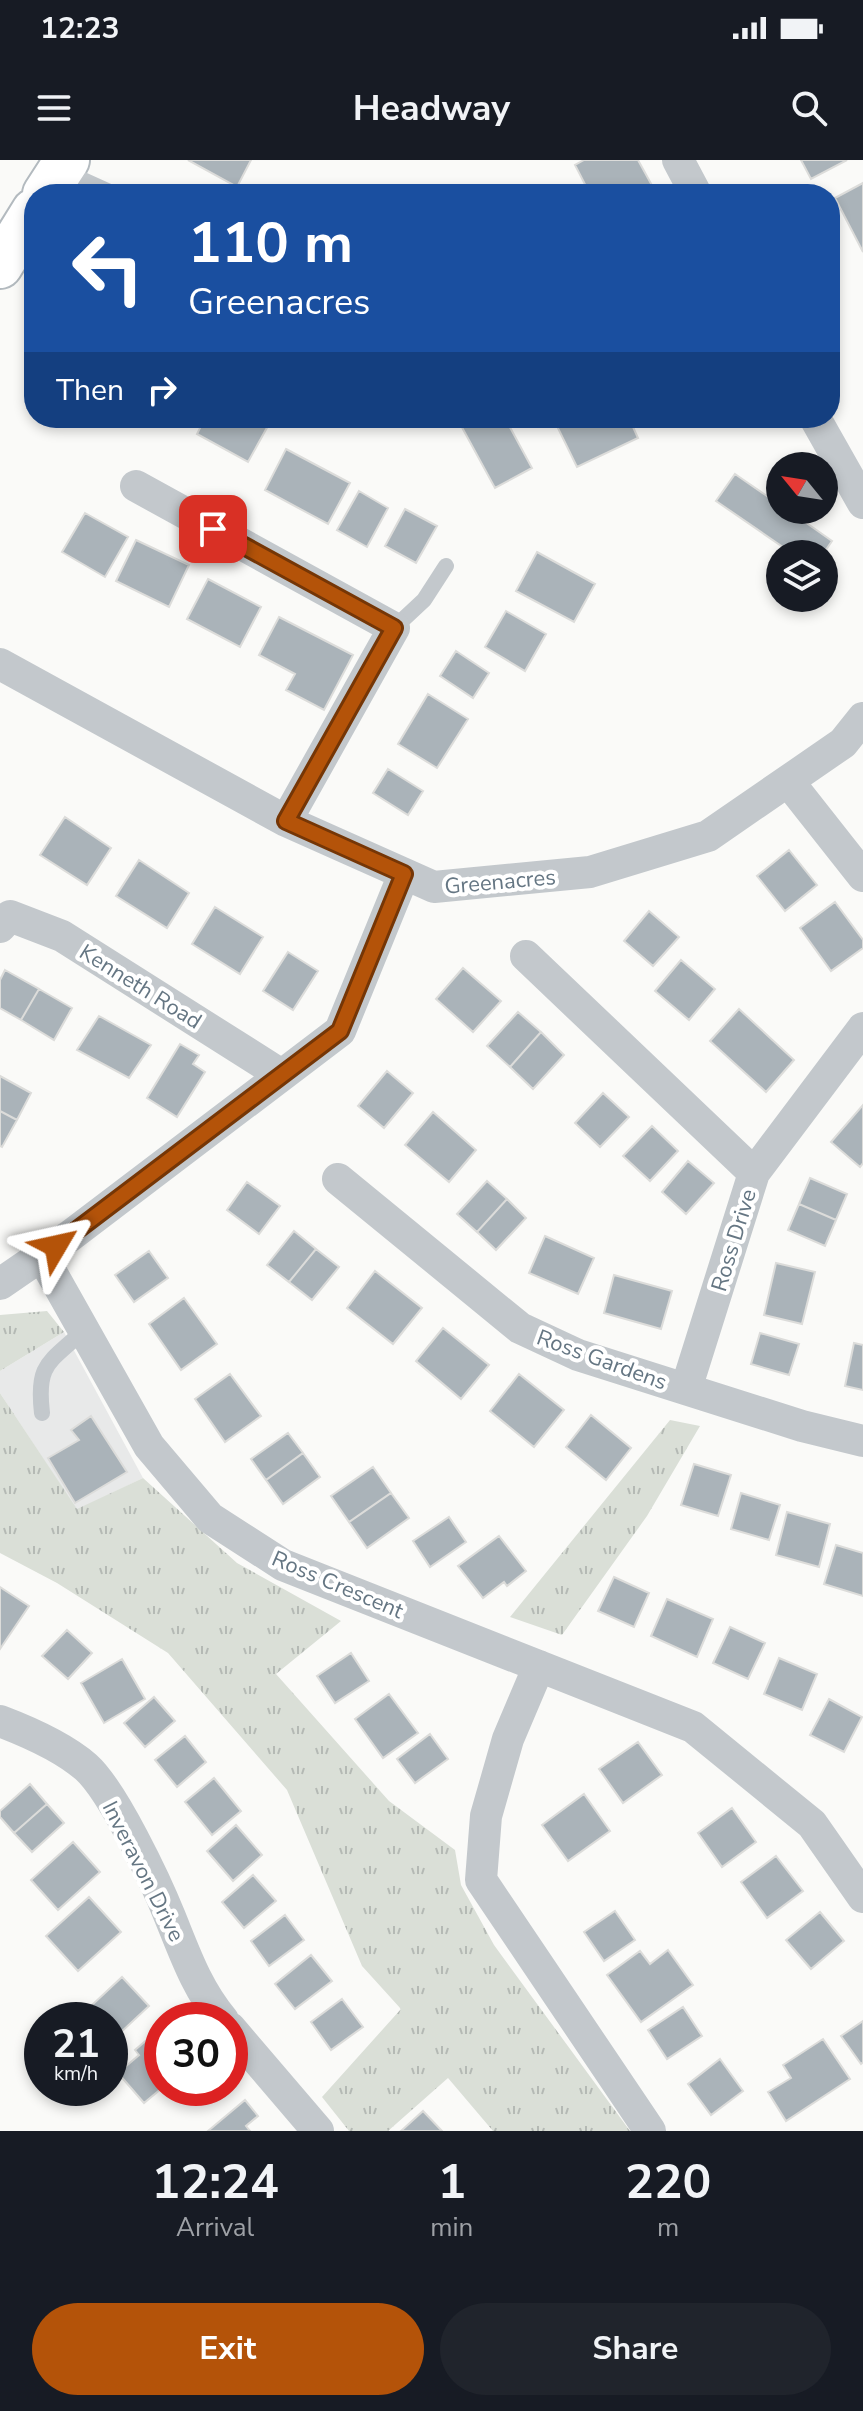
<!DOCTYPE html>
<html lang="en">
<head>
<meta charset="utf-8">
<style>
  :root { --surface:#171b24; --page:#20242c; --text:#f1f3f6; --muted:#9ea1a6; --accent:#b45309 }
  body { margin:0; font-family:"Nunito Sans",sans-serif; background:var(--page); color:var(--text); height:100vh; display:flex; flex-direction:column; font-size:30px; white-space:nowrap }
  * { box-sizing:border-box; margin:0 }
  p { font-size:26px; color:var(--muted) }
  .icon { flex:none; width:44px; height:44px; fill:none; stroke:currentColor; stroke-width:2; stroke-linecap:round; stroke-linejoin:round }
  .map { position:relative; height:1971px; overflow:hidden }
  .details { display:flex; flex-direction:column; background:var(--surface); flex:1 }
  .details>* { flex:none }
  .banner { position:absolute; left:24px; top:24px; width:816px; height:244px; border-radius:32px; box-shadow:0 4px 12px #0003; background:#1a4fa0; color:#fff; overflow:hidden }
  .needle { width:52px; rotate:300deg }
  .controls { position:absolute; left:766px; top:292px; display:grid; gap:16px }
  .controls a { display:grid; place-items:center; width:72px; height:72px; border-radius:50%; background:var(--surface); box-shadow:0 4px 12px #0003; font-size:40px }
  .speed { position:absolute; left:24px; top:1842px; display:flex; gap:16px; font-size:40px; font-weight:700; text-align:center }
  .speed>* { display:grid; place-content:center; width:104px; height:104px; border-radius:50%; background:var(--surface); box-shadow:0 4px 12px #0003; line-height:1 }
  .speed small { font-size:20px; font-weight:400 }
  .speed .limit { border:12px solid #d22; background:#fff; color:#111 }
  .pin { position:absolute; display:grid; place-items:center; width:68px; height:68px; color:#fff; margin:-34px; border-radius:16px; box-shadow:0 4px 12px #0006 }
  .me { position:absolute; width:88px; margin:-44px; rotate:54deg; stroke-linejoin:round; filter:drop-shadow(0 0 6px #0008) }
  .turn { display:flex; align-items:center; gap:28px; height:168px; padding:0 32px; font-size:36px }
  .turn .icon { width:104px; height:104px; stroke-width:2.5 }
  .turn b { display:block; font-size:56px; line-height:68px }
  .then { display:flex; align-items:center; height:76px; padding:0 32px; background:#0003; gap:16px; font-size:30px }
  .eta { display:flex; justify-content:space-evenly; align-items:center; height:136px; text-align:center }
  .eta b { font-size:48px; font-weight:700; line-height:56px }
  .cta { display:flex; gap:16px; margin-top:auto; padding:16px 32px }
  .cta a { flex:1; height:92px; border-radius:48px; background:var(--accent); color:#fff; font-size:32px; font-weight:700; line-height:92px; text-align:center }
  .cta a+a { background:var(--page); color:var(--text) }
  .status { display:flex; justify-content:space-between; align-items:center; height:56px; padding:0 40px; background:var(--surface); direction:ltr }
  .status svg { height:22px; fill:currentColor }
  header { display:flex; justify-content:space-between; align-items:center; height:104px; padding:0 32px; background:var(--surface); font-size:36px; font-weight:700 }
  .map>svg:first-child { display:block }
  .built { fill:#e8e9e9 }
  .park { fill:url(#park-tufts) }
  .building { fill:#aab3b9; stroke:#dcdcda; stroke-width:2 }
  .lines { fill:none; stroke-linecap:round; stroke-linejoin:round }
  .secondary-casing { stroke:#b3babf; stroke-width:48 }
  .service { stroke:#c3c8cc; stroke-width:16 }
  .minor { stroke:#c3c8cc; stroke-width:32 }
  .secondary { stroke:#fff; stroke-width:44 }
  .route-casing { stroke:#753606; stroke-width:20 }
  .route { stroke:#b45309; stroke-width:14 }
  .labels { text-anchor:middle; stroke-width:8; stroke-linejoin:round; paint-order:stroke }
  .street-label { font-size:22px; fill:#657683; stroke:#fff }
</style>
</head>
<body>
<div class="status"><b>12:23</b><svg viewBox="0 0 49 12"><path d="M0 12V9h3v3zM5 12V6h3v6zM10 12V3h3v9zM15 12V0h3v12zM26 1h20v11H26zM47 4h2v5h-2z"/></svg></div>
<header><svg class="icon" aria-label="menu" viewBox="0 0 24 24"><path d="M4 6h16M4 12h16M4 18h16"/></svg>Headway<svg class="icon" aria-label="search" viewBox="0 0 24 24"><circle cx="10" cy="10" r="6"/><path d="M15 15l6 6"/></svg></header>
<div class="map">
<svg width="863" height="1971" viewBox="0 0 863 1971">
  <defs>
    <pattern id="park-tufts" width="24" height="20" patternUnits="userSpaceOnUse" patternTransform="scale(2)"><rect width="24" height="20" fill="#dadfd7"/><path d="M3 7l-1-3M5 7V3M7 7l1-3M15 17l-1-3M17 17v-4M19 17l1-3" fill="none" stroke="#b4b9b4"/></pattern>
  </defs>
  <rect width="100%" height="100%" fill="#fafaf8"/>
  <!-- built -->
  <path class="built" d="M64,1172L143,1318L77,1350L0,1233V1211Z"/>
  <!-- park -->
  <path class="park" d="M47,1151L64,1172L0,1211V1155Z
    M0,1233L77,1349L143,1318L237,1403L341,1461L276,1514L389,1641L455,1690L461,1725L494,1785L630,1971H493L448,1918L388,1971H349L322,1937L401,1849L362,1806L287,1630L168,1493L57,1423L0,1393Z
    M670,1260L700,1266L647,1356L562,1475L510,1457Z"/>
  <!-- building -->
  <path class="building" d="M188,0H251L237,27Z
    M584,0H638L654,29L644,34H590L575,5Z
    M801,0H847L811,19Z
    M863,23V92L835,38Z
    M205,258H259L269,264L248,302L197,274Z
    M461,258H505L532,308L495,328L458,260Z
    M558,258H629L638,278L577,307L554,260Z
    M286,289L350,323L328,364L265,330Z
    M735,314L780,345V350H788L832,381L823,394H793L716,341Z
    M359,331L388,348L367,387L337,370Z
    M405,349L437,366L416,403L385,386Z
    M85,353L128,377L105,417L62,392Z
    M136,380L189,405L169,447L116,421Z
    M537,392L595,424L574,462L516,431Z
    M208,419L261,447L240,487L187,459Z
    M506,451L546,474L525,511L485,487Z
    M279,457L353,495L324,550L286,530L295,514L259,495Z
    M456,491L489,513L473,538L440,516Z
    M428,534L468,559L437,608L398,584Z
    M388,609L423,631L408,655L373,633Z
    M65,657L111,688L87,725L40,695Z
    M789,690L817,725L785,751L757,716Z
    M139,700L189,733L167,768L116,736Z
    M835,742L863,780V788L831,811L800,768Z
    M215,747L263,777L240,814L192,784Z
    M649,751L679,777L653,806L624,781Z
    M288,792L318,811L293,850L263,831Z
    M681,800L715,829L689,860L655,831Z
    M463,808L501,841L473,872L436,839Z
    M5,810L39,829L21,860L0,848V820Z
    M39,829L72,848L54,880L21,860Z
    M739,849L794,900L766,932L710,881Z
    M518,852L541,872L510,907L487,886Z
    M99,856L151,885L129,918L77,890Z
    M541,872L564,895L533,929L510,907Z
    M180,884L199,895L193,904L205,912L177,957L147,938Z
    M387,911L413,933L384,968L358,946Z
    M0,916L31,933L17,960L0,951Z
    M603,933L629,957L600,987L575,963Z
    M863,945V1003L860,1007L831,982Z
    M0,951L17,960L2,987L0,986Z
    M433,952L476,990L449,1022L405,985Z
    M652,966L678,991L650,1021L623,996Z
    M688,1001L714,1023L686,1054L662,1032Z
    M810,1018L847,1034L836,1060L799,1044Z
    M487,1021L507,1039L477,1072L457,1054Z
    M247,1022L280,1046L259,1074L227,1050Z
    M507,1039L526,1058L496,1090L477,1072Z
    M799,1044L836,1060L825,1086L788,1070Z
    M294,1071L316,1089L289,1122L267,1105Z
    M545,1076L594,1098L578,1134L529,1113Z
    M316,1089L339,1107L312,1140L289,1122Z
    M149,1091L168,1118L134,1142L115,1115Z
    M776,1103L815,1112L802,1164L764,1155Z
    M375,1111L422,1148L393,1184L347,1148Z
    M614,1115L672,1131L661,1169L604,1153Z
    M184,1138L217,1184L181,1210L149,1164Z
    M443,1168L489,1205L461,1239L416,1201Z
    M760,1173L799,1184L789,1215L751,1204Z
    M854,1183L863,1185V1230L845,1226Z
    M230,1214L261,1256L225,1282L195,1239Z
    M519,1214L564,1250L534,1287L490,1251Z
    M591,1255L631,1288L606,1320L566,1287Z
    M91,1256L127,1312L75,1343L48,1298L79,1280L71,1270Z
    M288,1273L303,1293L266,1320L251,1299Z
    M303,1293L320,1317L283,1344L266,1320Z
    M694,1304L731,1315L718,1356L681,1345Z
    M373,1307L391,1333L349,1362L331,1336Z
    M391,1333L409,1358L367,1388L349,1362Z
    M741,1333L780,1345L769,1380L731,1369Z
    M787,1352L830,1364L819,1407L776,1395Z
    M449,1357L466,1382L430,1407L413,1381Z
    M499,1376L526,1411L507,1426L504,1422L483,1438L458,1406Z
    M836,1385L863,1393V1436L824,1424Z
    M614,1417L649,1433L634,1467L598,1451Z
    M0,1427L29,1446L0,1489Z
    M667,1439L713,1459L697,1497L651,1476Z
    M730,1467L765,1483L748,1519L713,1503Z
    M67,1470L92,1493L68,1519L42,1496Z
    M351,1493L369,1521L335,1543L317,1516Z
    M779,1498L817,1514L802,1550L764,1534Z
    M122,1499L145,1539L104,1563L81,1523Z
    M389,1534L418,1573L383,1598L355,1559Z
    M154,1537L175,1561L145,1587L124,1563Z
    M829,1539L862,1557L844,1592L810,1575Z
    M430,1574L448,1599L415,1623L397,1599Z
    M185,1576L206,1602L177,1627L155,1600Z
    M638,1582L662,1615L623,1643L599,1609Z
    M214,1618L241,1651L212,1675L185,1642Z
    M30,1624L47,1644L14,1673L0,1657V1651Z
    M584,1634L610,1671L568,1701L542,1665Z
    M47,1644L64,1663L32,1692L14,1673Z
    M732,1648L756,1682L722,1707L698,1673Z
    M236,1665L262,1695L233,1721L207,1691Z
    M73,1682L100,1712L58,1750L31,1720Z
    M776,1696L803,1731L767,1758L741,1722Z
    M253,1715L276,1741L244,1768L222,1742Z
    M89,1737L121,1772L78,1811L46,1776Z
    M615,1751L635,1780L604,1801L584,1772Z
    M820,1752L844,1781L811,1809L786,1780Z
    M285,1755L304,1780L269,1806L251,1781Z
    M668,1790L693,1825L641,1862L607,1815L640,1791L650,1804Z
    M311,1795L332,1821L295,1849L275,1824Z
    M122,1817L149,1846L119,1874L92,1845Z
    M342,1839L363,1867L331,1890L311,1862Z
    M683,1847L702,1876L667,1899L648,1870Z
    M863,1861V1902L861,1904L841,1876Z
    M162,1867V1928L144,1943L118,1913L139,1895L135,1890Z
    M823,1879L850,1919L786,1961L768,1932L791,1918L783,1905Z
    M720,1899L743,1931L711,1955L688,1924Z
    M245,1940L258,1956L246,1966L250,1971H208Z
    M423,1951L442,1971H401Z"/>
  <g class="lines">
    <defs>
      <path id="secondary" d="M45,34L67,0
        M0,106L34,51"/>
    </defs>
    <!-- secondary casing -->
    <use href="#secondary" class="secondary-casing"/>
    <!-- service -->
    <path class="service" d="M61,10L114,34
      M394,468L424,440L446,406
      M42,1253C36,1202 50,1203 84,1170"/>
    <!-- minor -->
    <path class="minor" d="M678,0L696,34
      M815,258L863,343
      M136,326L394,468L286,661
      M0,504L286,661L434,727L590,712L708,676L843,583L863,558
      M788,621L863,716
      M0,767L10,756L62,776L280,914
      M526,796L754,1013
      M338,1019L520,1168L578,1195L802,1266L863,1281
      M42,1096L149,1286L210,1358L283,1405L693,1567L812,1664L863,1737
      M0,1124L70,1076L340,871L404,714
      M686,1229L754,1013L863,868
      M539,1506L508,1579L486,1656L481,1720L650,1971
      M0,1561C29,1572 63,1587 86,1607C113,1631 156,1722 170,1757C185,1794 197,1829 223,1860
      M230,1868L318,1971"/>
    <!-- secondary -->
    <use href="#secondary" class="secondary"/>
  </g>
  <g class="lines">
    <defs>
      <path id="route" d="M56,1086L340,871L404,714L286,661L394,468L213,369"/>
    </defs>
    <!-- route casing -->
    <use href="#route" class="route-casing"/>
    <!-- route -->
    <use href="#route" class="route"/>
  </g>
  <g class="labels">
    <!-- street labels -->
    <g class="street-label">
      <text transform="translate(500 721) rotate(-5)" y="8">Greenacres</text>
      <text transform="translate(141 826) rotate(32)" y="8">Kenneth Road</text>
      <text transform="translate(733 1080) rotate(-73)" y="8">Ross Drive</text>
      <text transform="translate(602 1199) rotate(20)" y="8">Ross Gardens</text>
      <text transform="translate(338 1424) rotate(23)" y="8">Ross Crescent</text>
      <text transform="translate(144 1711) rotate(63)" y="8">Inveravon Drive</text>
    </g>
  </g>
</svg>
<div class="controls">
<a><svg class="needle" viewBox="-14 -14 28 28"><path d="M0-13l5 13h-10z" fill="#e53935"/><path d="M0 13l5-13h-10z" fill="#9ea1a6"/></svg></a>
<a><svg class="icon" aria-label="layers" viewBox="0 0 24 24"><path d="M12 4l9 5-9 5-9-5zM3 14l9 5 9-5"/></svg></a>
</div>
<div class="speed"><div>21<small>km/h</small></div><div class="limit">30</div></div>
<div class="pin" style="left:213px;top:369px;background:#d93025"><svg class="icon" aria-label="arrive" viewBox="0 0 24 24"><path d="M6 21V4h12l-3 4 3 4H6"/></svg></div>
<svg class="me" style="left:56px;top:1086px" viewBox="-20 -20 40 40"><path d="M0-17L14 15 0 8-14 15z" fill="#b45309" stroke="#fff" stroke-width="4"/></svg>
<div class="banner">
<div class="turn"><svg class="icon" aria-label="left" viewBox="0 0 24 24"><path d="M17 20v-9H6M10 6l-5 5 5 5"/></svg><div><b>110 m</b>Greenacres</div></div>
<div class="then">Then<svg class="icon" aria-label="right" viewBox="0 0 24 24"><path d="M7 20v-9h11M14 6l5 5-5 5"/></svg></div>
</div>
</div>
<section class="details">
<div class="eta">
<div><b>12:24</b><p>Arrival</p></div>
<div><b>1</b><p>min</p></div>
<div><b>220</b><p>m</p></div>
</div>
<div class="cta"><a>Exit</a><a>Share</a></div>
</section>
</body>
</html>
